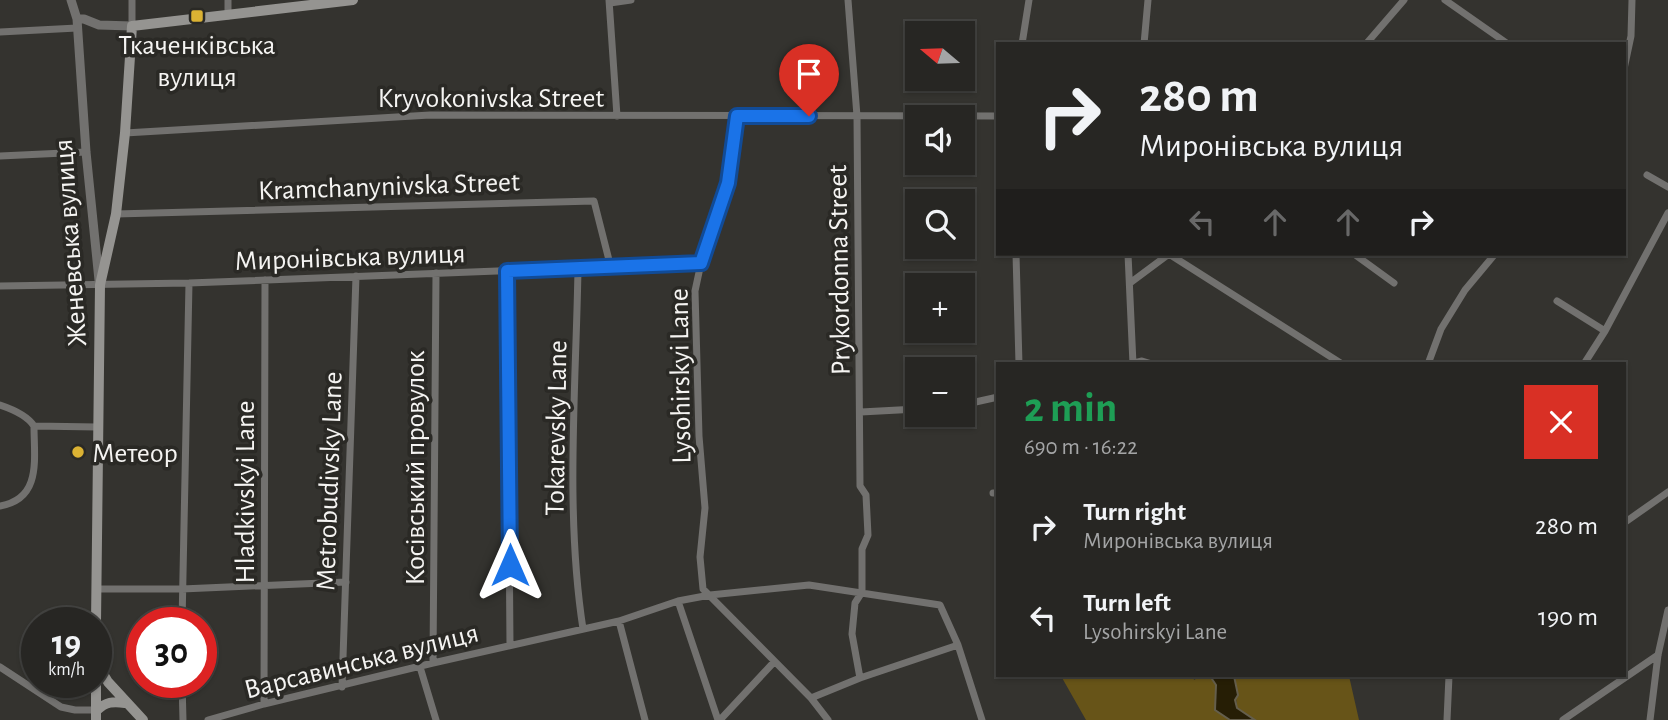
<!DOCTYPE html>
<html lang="en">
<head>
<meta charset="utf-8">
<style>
  :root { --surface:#272623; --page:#333230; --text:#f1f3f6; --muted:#a4a5a6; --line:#434341 }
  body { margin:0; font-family:"Alegreya Sans",sans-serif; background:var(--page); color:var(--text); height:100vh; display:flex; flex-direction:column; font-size:26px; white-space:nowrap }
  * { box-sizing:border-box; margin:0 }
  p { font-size:23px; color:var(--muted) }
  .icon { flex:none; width:38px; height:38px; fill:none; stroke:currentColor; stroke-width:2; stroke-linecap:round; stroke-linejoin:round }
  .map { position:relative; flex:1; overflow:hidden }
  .drawer { position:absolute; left:996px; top:362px; width:630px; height:315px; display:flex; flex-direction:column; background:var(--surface); border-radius:0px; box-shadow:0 2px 5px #0004,0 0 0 2px var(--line) }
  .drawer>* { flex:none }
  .top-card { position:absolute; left:996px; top:42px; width:630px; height:214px; border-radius:0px; box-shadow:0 2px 5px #0004,0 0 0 2px var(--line); background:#272623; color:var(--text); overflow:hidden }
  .needle { width:46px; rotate:289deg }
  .buttons { position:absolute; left:905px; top:21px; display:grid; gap:14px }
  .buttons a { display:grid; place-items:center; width:70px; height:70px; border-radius:0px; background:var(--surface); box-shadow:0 2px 5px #0004,0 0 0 2px var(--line); font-size:35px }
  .speed { position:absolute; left:21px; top:607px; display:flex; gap:14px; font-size:35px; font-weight:700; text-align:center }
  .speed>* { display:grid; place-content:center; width:91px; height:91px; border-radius:50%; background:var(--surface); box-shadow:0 2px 5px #0004,0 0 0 2px var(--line); line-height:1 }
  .speed small { font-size:18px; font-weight:400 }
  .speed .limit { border:10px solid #d22; background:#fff; color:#111 }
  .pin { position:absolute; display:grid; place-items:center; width:60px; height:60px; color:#fff; margin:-72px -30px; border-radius:50% 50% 50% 0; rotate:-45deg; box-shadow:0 0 7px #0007 }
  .pin .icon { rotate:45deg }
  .me { position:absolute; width:77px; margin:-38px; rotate:0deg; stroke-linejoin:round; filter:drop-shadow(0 0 5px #0008) }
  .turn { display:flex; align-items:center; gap:24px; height:147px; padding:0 28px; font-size:32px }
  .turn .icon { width:91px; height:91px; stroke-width:2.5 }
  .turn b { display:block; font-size:49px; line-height:60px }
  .lanes { display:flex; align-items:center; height:66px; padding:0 28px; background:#0003; justify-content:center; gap:35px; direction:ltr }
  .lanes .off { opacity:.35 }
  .round { display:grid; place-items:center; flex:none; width:74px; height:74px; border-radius:0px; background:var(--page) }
  .headline { display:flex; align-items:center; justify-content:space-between; height:119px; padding:0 28px }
  h1 { font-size:42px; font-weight:600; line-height:52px; color:#1e9e55 }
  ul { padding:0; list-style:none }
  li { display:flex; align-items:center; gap:21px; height:91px; padding:0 28px }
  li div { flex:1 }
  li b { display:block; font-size:26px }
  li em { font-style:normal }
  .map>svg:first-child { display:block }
  .green { fill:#675418 }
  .water { fill:#261e05; stroke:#645e4c; stroke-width:2 }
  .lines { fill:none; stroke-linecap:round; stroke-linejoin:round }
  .minor { stroke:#72716f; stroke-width:7 }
  .tertiary { stroke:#72716f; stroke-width:9 }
  .secondary { stroke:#959491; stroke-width:10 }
  .route-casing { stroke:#114b97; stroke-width:18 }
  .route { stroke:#1a73e8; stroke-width:12 }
  .poi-dot { fill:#dbb233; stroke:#2a2925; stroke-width:2.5 }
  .labels { text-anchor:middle; stroke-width:7; stroke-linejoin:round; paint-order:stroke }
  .poi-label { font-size:28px; fill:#f5f4f2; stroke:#2a2925 }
  .street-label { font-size:28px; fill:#f5f4f2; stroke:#2a2925 }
</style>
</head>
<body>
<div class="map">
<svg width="1668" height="720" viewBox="0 0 1668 720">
  <rect width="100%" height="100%" fill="#34332f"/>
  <!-- green -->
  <path class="green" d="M1061,676H1189L1195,680L1196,676H1210L1216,685L1217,705L1230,720H1086Z
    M1234,676H1349L1359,720H1255L1237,708Z"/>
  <!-- water -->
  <path class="water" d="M1210,676H1234L1238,695L1235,700L1237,708L1255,720H1230L1215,710L1216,685Z"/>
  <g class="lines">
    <!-- minor -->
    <path class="minor" d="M132,0V26
      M228,0V16
      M609,0L617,116
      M848,0L857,116L860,486L866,495L868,535L862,549V592L855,603L852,634L860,678
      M1445,0L1508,44
      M610,3L631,0
      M0,32L77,28
      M1022,44L1029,0
      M1144,44L1148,0
      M1366,44L1404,0
      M1624,69L1631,36L1632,0
      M737,116L728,183L701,263L695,291L699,436L705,508L700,557L703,589L811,698L828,720
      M125,133L430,115L998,116
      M0,156L86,152
      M1647,175L1668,187
      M116,214L594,201L611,268
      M1016,254L1019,364
      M1128,254L1133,364
      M1169,254L1342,364
      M1354,254L1394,283
      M578,269C576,387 565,512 583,629
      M507,271L510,645
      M1130,283L1169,254
      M0,286L189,283L701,263
      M1557,301L1605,331
      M1130,364L1142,361L1152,364
      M1428,364L1441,329L1465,290L1495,254
      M1584,364L1605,331L1668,213
      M0,405C12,409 27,415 34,426C34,459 42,499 0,506
      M962,405L998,397
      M861,412L917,409
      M34,426L97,427
      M993,493H998
      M1624,523L1668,492
      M96,589H182L346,582
      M678,601L718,720
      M619,621L645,720
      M182,623L189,283
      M433,663L436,273
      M0,667L61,707L75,710H97
      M420,667L436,720
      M182,682L183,720
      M342,687L356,276
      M811,698L860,678L958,645
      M264,704L265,280
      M208,720L264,704L433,663L619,621L678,601L710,595L809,585L940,605L958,645L982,720
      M720,720L774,662
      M1447,720L1449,676
      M1563,720L1658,655
      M1650,720L1658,655L1668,610"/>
    <!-- tertiary -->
    <path class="tertiary" d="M71,0L77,19L86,152L99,280
      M77,19H84L99,25L132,26"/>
    <!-- secondary -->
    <path class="secondary" d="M96,623L100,285L116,214L125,133L132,26L353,0
      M96,662L108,682L143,720
      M96,682V720
      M97,710C106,702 113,701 125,703"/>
  </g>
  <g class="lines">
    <defs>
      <path id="route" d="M510,565L507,271L701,263L728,183L737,116H809"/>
    </defs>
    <!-- route casing -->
    <use href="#route" class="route-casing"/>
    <!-- route -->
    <use href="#route" class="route"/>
  </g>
  <!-- markers -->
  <g class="poi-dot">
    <rect x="190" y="9" width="14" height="14" rx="3.5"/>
    <circle cx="78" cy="452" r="7"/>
  </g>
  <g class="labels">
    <!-- poi labels -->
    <g class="poi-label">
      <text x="197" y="54">Ткаченківська<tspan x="197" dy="32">вулиця</tspan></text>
      <text x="92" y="462" text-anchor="start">Метеор</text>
    </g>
    <!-- street labels -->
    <g class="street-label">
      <text x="491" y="107">Kryvokonivska Street</text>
      <text transform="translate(389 185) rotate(-2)" y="10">Kramchanynivska Street</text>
      <text transform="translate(69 243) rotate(-94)" y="10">Женевська вулиця</text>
      <text transform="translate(350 256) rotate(-2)" y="10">Миронівська вулиця</text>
      <text transform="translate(838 270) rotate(-91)" y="10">Prykordonna Street</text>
      <text transform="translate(679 376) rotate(-91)" y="10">Lysohirskyi Lane</text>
      <text transform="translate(555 428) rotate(-89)" y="10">Tokarevsky Lane</text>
      <text transform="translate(414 468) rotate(-90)" y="10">Косівський провулок</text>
      <text transform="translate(328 481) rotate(-88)" y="10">Metrobudivsky Lane</text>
      <text transform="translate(244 492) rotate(-90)" y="10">Hladkivskyi Lane</text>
      <text transform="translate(361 660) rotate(-14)" y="10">Варсавинська вулиця</text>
    </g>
  </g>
</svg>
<div class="buttons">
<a><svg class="needle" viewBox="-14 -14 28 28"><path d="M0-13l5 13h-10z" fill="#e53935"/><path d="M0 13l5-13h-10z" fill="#a4a5a6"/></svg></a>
<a><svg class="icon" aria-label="sound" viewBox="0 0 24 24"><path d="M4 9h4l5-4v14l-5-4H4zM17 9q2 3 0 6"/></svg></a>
<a><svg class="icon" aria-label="search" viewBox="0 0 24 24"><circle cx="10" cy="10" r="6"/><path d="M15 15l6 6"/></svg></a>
<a>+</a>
<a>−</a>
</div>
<div class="speed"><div>19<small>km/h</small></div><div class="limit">30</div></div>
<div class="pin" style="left:809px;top:116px;background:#d93025"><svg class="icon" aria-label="arrive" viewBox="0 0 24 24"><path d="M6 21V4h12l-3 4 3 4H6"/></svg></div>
<svg class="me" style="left:510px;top:565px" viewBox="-20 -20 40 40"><path d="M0-17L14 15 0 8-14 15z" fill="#1a73e8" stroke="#fff" stroke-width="4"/></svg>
<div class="top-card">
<div class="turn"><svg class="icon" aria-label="right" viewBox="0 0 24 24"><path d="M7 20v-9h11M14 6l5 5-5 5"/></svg><div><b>280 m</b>Миронівська вулиця</div></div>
<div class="lanes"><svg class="icon off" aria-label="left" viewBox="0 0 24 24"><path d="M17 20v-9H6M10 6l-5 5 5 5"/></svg><svg class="icon off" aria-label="ahead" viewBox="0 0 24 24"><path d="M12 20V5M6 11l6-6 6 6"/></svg><svg class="icon off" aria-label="ahead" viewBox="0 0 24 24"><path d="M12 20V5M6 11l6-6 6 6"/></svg><svg class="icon" aria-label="right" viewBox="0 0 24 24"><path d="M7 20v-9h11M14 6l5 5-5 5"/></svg></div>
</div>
<section class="drawer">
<div class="headline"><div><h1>2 min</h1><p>690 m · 16:22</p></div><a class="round" style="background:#d93025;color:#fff"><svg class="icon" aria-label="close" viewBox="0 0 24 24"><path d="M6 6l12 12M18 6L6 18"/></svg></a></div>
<ul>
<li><svg class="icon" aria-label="right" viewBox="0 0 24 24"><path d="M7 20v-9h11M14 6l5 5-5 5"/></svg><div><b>Turn right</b><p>Миронівська вулиця</p></div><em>280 m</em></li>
<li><svg class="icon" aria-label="left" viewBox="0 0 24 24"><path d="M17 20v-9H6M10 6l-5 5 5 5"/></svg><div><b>Turn left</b><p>Lysohirskyi Lane</p></div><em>190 m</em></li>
</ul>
</section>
</div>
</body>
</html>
